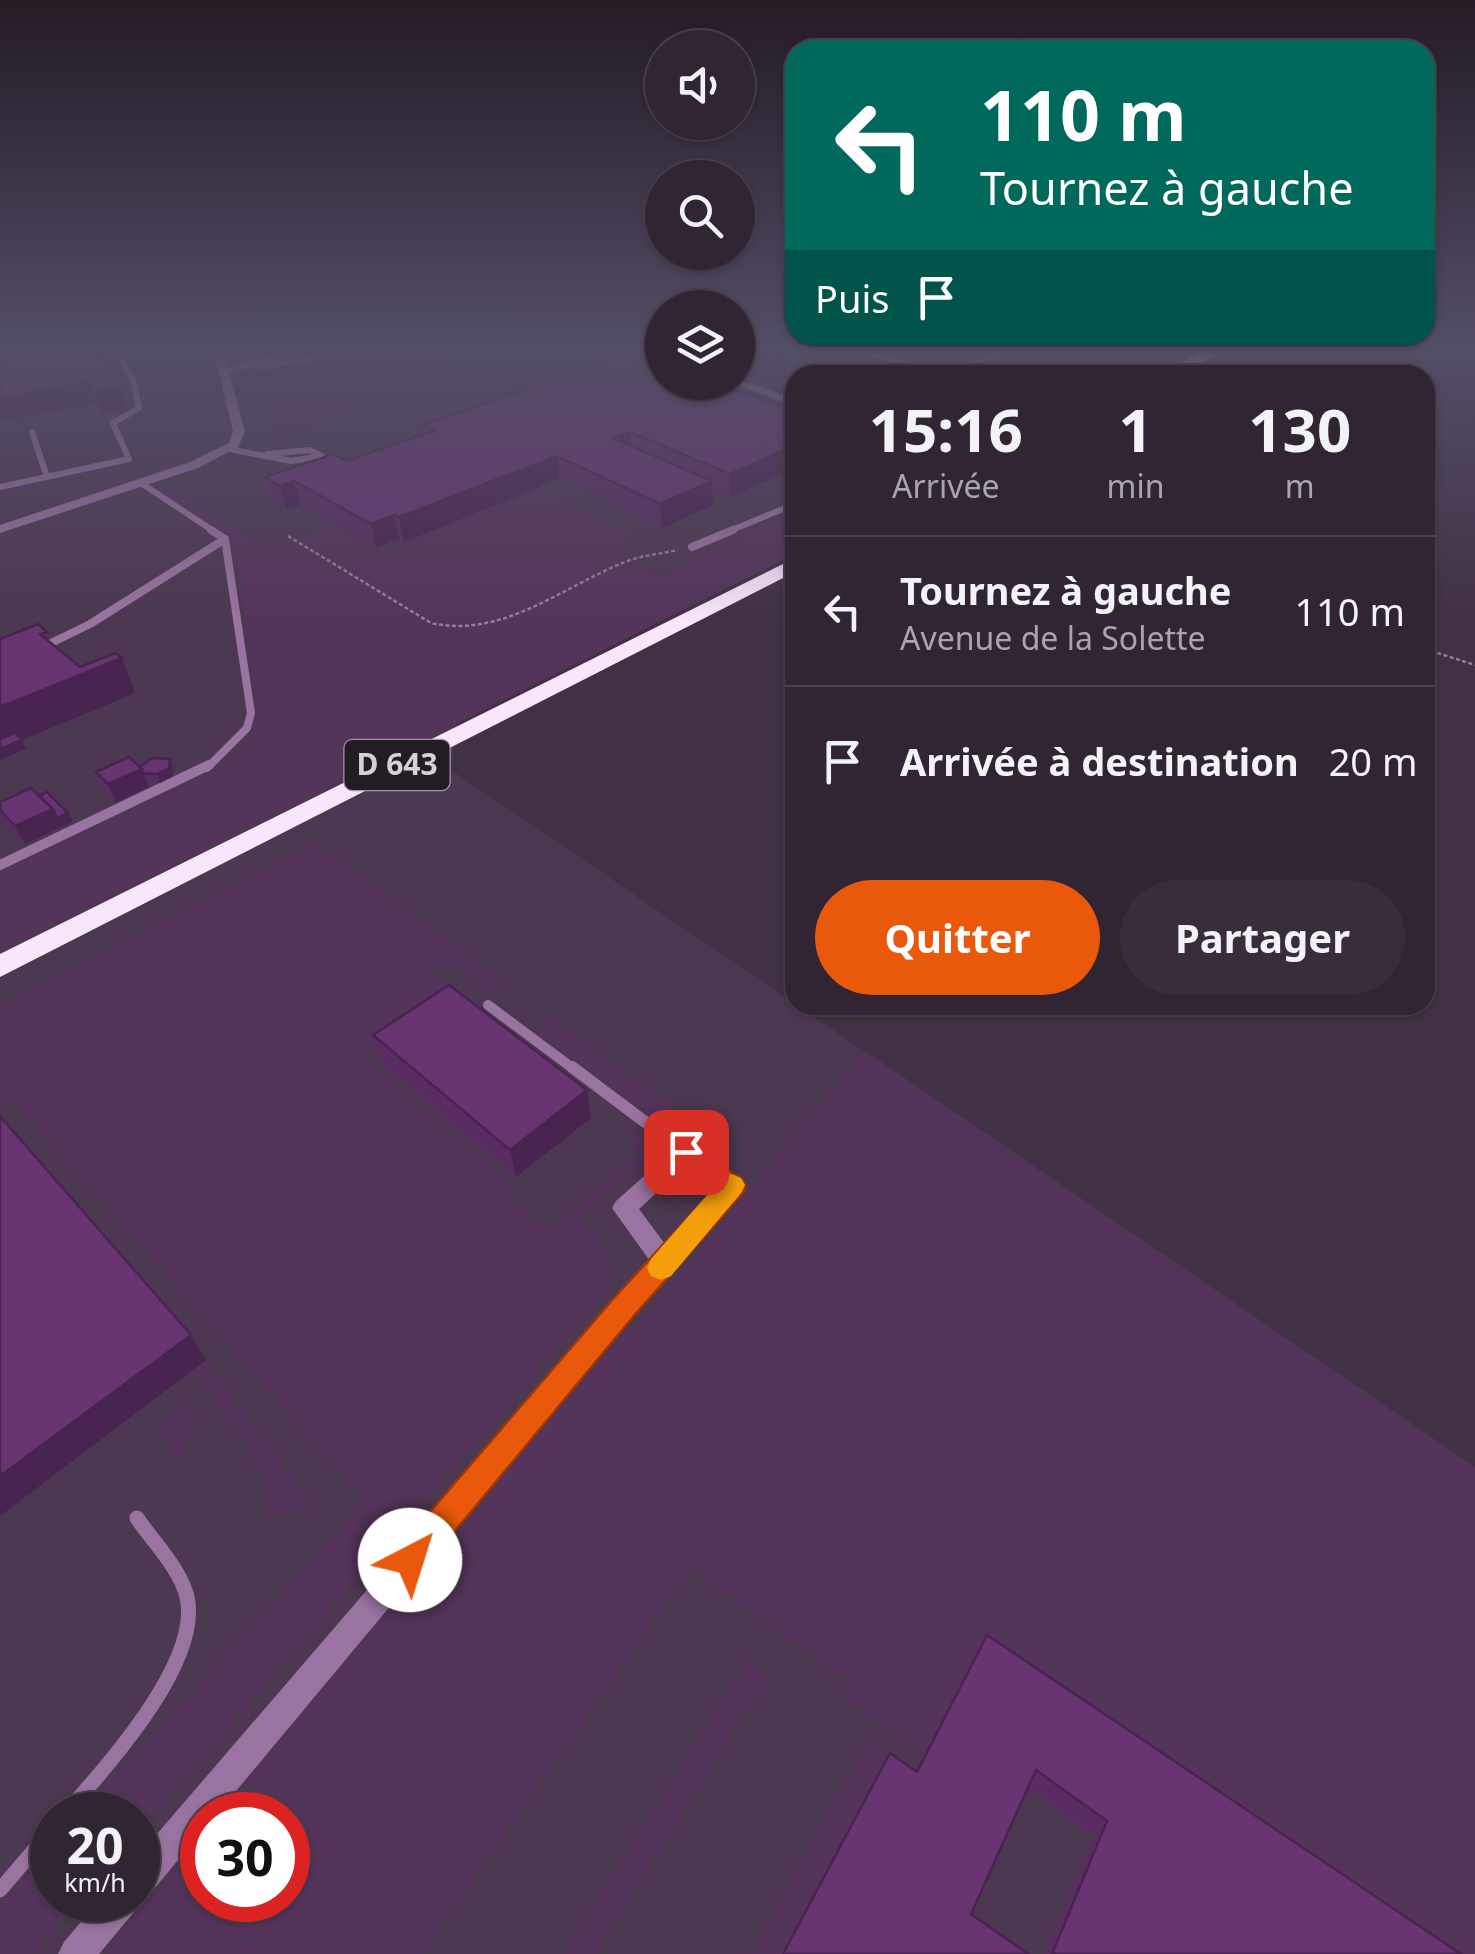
<!DOCTYPE html>
<html lang="fr">
<head>
<meta charset="utf-8">
<style>
  :root { --surface:#312533; --page:#392d3b; --text:#f1f3f6; --muted:#a8a5ac; --line:#4c424e; --accent:#ea580c }
  body { margin:0; font-family:"Noto Sans",sans-serif; background:var(--page); color:var(--text); height:100vh; display:flex; flex-direction:column; font-size:38px; white-space:nowrap }
  * { box-sizing:border-box; margin:0 }
  p { font-size:32px; color:var(--muted) }
  .icon { flex:none; width:55px; height:55px; fill:none; stroke:currentColor; stroke-width:2; stroke-linecap:round; stroke-linejoin:round }
  .map { position:relative; flex:1; overflow:hidden }
  .drawer { position:absolute; left:785px; top:365px; width:650px; height:650px; display:flex; flex-direction:column; background:var(--surface); border-radius:30px; box-shadow:0 2px 8px #0004,0 0 0 2px var(--line) }
  .drawer>* { flex:none }
  .guide { position:absolute; left:785px; top:40px; width:650px; height:305px; border-radius:30px; box-shadow:0 2px 8px #0004,0 0 0 2px var(--line); background:#00695c; color:#fff; overflow:hidden }
  .fabs { position:absolute; left:645px; top:30px; display:grid; gap:20px }
  .fabs a { display:grid; place-items:center; width:110px; height:110px; border-radius:50%; background:var(--surface); box-shadow:0 2px 8px #0004,0 0 0 2px var(--line); font-size:50px }
  .speed { position:absolute; left:30px; top:1792px; display:flex; gap:20px; font-size:50px; font-weight:700; text-align:center }
  .speed>* { display:grid; place-content:center; width:130px; height:130px; border-radius:50%; background:var(--surface); box-shadow:0 2px 8px #0004,0 0 0 2px var(--line); line-height:1 }
  .speed small { font-size:25px; font-weight:400 }
  .speed .limit { border:15px solid #d22; background:#fff; color:#111 }
  .pin { position:absolute; display:grid; place-items:center; width:85px; height:85px; color:#fff; margin:-42px; border-radius:20px; box-shadow:0 5px 15px #0006 }
  .me { position:absolute; width:110px; margin:-55px; rotate:40deg; stroke-linejoin:round; filter:drop-shadow(0 0 8px #0008) }
  .turn { display:flex; align-items:center; gap:35px; height:210px; padding:0 30px; font-size:45px }
  .turn .icon { width:130px; height:130px; stroke-width:2.5 }
  .turn b { display:block; font-size:70px; line-height:85px }
  .then { display:flex; align-items:center; height:95px; padding:0 30px; background:#0003; gap:20px; font-size:38px }
  .eta { display:flex; justify-content:space-evenly; align-items:center; height:170px; text-align:center }
  .eta b { font-size:60px; font-weight:700; line-height:70px }
  .button { display:flex; gap:20px; margin-top:auto; padding:20px 30px }
  .button a { flex:1; height:115px; border-radius:60px; background:var(--accent); color:#fff; font-size:40px; font-weight:700; line-height:115px; text-align:center }
  .button a+a { background:var(--page); color:var(--text) }
  ul { padding:0; list-style:none }
  li { display:flex; align-items:center; gap:30px; height:150px; padding:0 30px; border-top:2px solid var(--line) }
  li div { flex:1 }
  li b { display:block; font-size:38px }
  li em { font-style:normal }
  .map>svg:first-child { display:block }
  .built { fill:#4c3850; fill-rule:evenodd }
  .green { fill:#55345b }
  .lines { fill:none; stroke-linecap:round; stroke-linejoin:round }
  .path { stroke:#8f8292; stroke-width:2.5; stroke-dasharray:4 2.5; stroke-linecap:butt }
  .lane-far4 { stroke:#9a74a1; stroke-width:6 }
  .lane-far3 { stroke:#9a74a1; stroke-width:8 }
  .lane-far2 { stroke:#9a74a1; stroke-width:10 }
  .lane-far1 { stroke:#9a74a1; stroke-width:12 }
  .lane { stroke:#9a74a1; stroke-width:15 }
  .street { fill:#9a74a1; fill-rule:evenodd }
  .highway { fill:#f9e6fc; fill-rule:evenodd }
  .wall { fill:#592d62 }
  .shaded-wall { fill:#492450 }
  .building { fill:#683472; stroke:#492450; stroke-width:2.5 }
  .route { fill:#ea580c; stroke:#983908; stroke-width:2.5 }
  .slow { fill:#f59e0b }
  .labels { text-anchor:middle; stroke-width:9; stroke-linejoin:round; paint-order:stroke }
  .shield { fill:#231c25; stroke:#a299a4; stroke-width:2.5 }
  .shield-label { font-size:30px; font-weight:bold; fill:#d9cfdb }
</style>
</head>
<body>
<div class="map">
<svg width="1475" height="1954" viewBox="0 0 1475 1954">
  <rect width="100%" height="100%" fill="#413144"/>
  <!-- built -->
  <path class="built" d="M0,348H662V382H738V348H1079L1023,375H795V511L464,668L451,770L1475,1467V1954H0ZM52,1815H138V1900H52ZM202,1815H288V1900H202Z"/>
  <!-- green -->
  <path class="green" d="M372,348H421L464,375L274,439L254,370Z
    M1079,348H1207L1153,375H1023Z
    M168,488L270,550L334,527L380,553L540,490L637,537L609,550L658,576L795,510V554L0,952V872C56,845 215,784 248,741C255,731 257,723 258,712L235,548L230,540L156,492Z
    M315,842L505,983L490,993L448,961L430,974L457,995L364,1058L513,1186L505,1194L549,1231L639,1154L625,1143L643,1133L660,1148L577,1218C597,1237 617,1257 610,1287L138,1832V1815H82L366,1501L15,1103L0,1111V1007Z
    M547,1014L692,1121L677,1134L541,1031Z
    M865,1051L1475,1467V1954H1418L979,1656L927,1757L843,1697L850,1683L691,1568L422,1954H105L202,1837V1900H288V1815H221L628,1326L633,1329Z
    M206,1360L313,1505L266,1520L268,1488L247,1446L193,1370Z
    M184,1406L194,1408L188,1453L179,1459L158,1431L169,1413Z
    M748,1659L769,1678L766,1697L758,1693L596,1954H563Z
    M869,1737L918,1774L788,1954H750Z
    M52,1848V1900H80L34,1954H0V1906Z"/>
  <g class="lines">
    <!-- path -->
    <path class="path" d="M288,536L431,623C502,639 562,587 625,562C642,555 660,554 678,550
      M1425,649L1475,665"/>
    <!-- lane-far4 -->
    <path class="lane-far4" d="M643,348L639,351L642,355H662
      M852,348L941,375
      M613,360L640,354
      M253,363L262,367L364,348
      M224,372L291,352L287,348
      M954,375L1008,348
      M738,382L795,403
      M32,432L47,477
      M229,449L291,461L322,456L309,450L268,454
      M141,483L215,532
      M0,487L129,459L113,423L139,408L133,380L114,348
      M727,532L795,504"/>
    <!-- lane-far3 -->
    <path class="lane-far3" d="M692,547L733,530
      M41,648L90,624L225,539
      M207,768L247,728L251,713L225,539L211,530"/>
    <!-- lane-far2 -->
    <path class="lane-far2" d="M0,865L209,765
      M488,1005L575,1070"/>
    <!-- lane-far1 -->
    <path class="lane-far1" d="M572,1067L645,1122"/>
    <!-- lane -->
    <path class="lane" d="M64,1815C105,1768 202,1663 187,1597C180,1568 153,1542 137,1518
      M0,1890L52,1829"/>
    <!-- street -->
    <path class="street" d="M213,348H223L245,432L238,447L198,468L0,533V525L190,462L229,443L233,432Z
      M686,1143L741,1179L745,1186L741,1193L632,1316L216,1815H202V1831L150,1894L139,1899L134,1912L99,1954H58L64,1942L99,1900H138V1856L650,1261L612,1208L616,1201L678,1146ZM687,1165L717,1187L665,1244L639,1209Z"/>
    <!-- highway -->
    <path class="highway" d="M1209,348H1229L1179,375H1159Z
      M795,558V572L0,977V954Z"/>
  </g>
  <!-- wall -->
  <path class="wall" d="M738,348L787,354L786,375L759,386L738,378Z
    M877,348H942L921,357L908,358Z
    M0,357L120,387L128,409L102,414L96,404L0,421Z
    M795,412V468L730,497L713,490V505L662,528L559,479L404,542L399,539L376,548L300,505L286,509L271,501L265,477L347,461L425,434L423,425Z
    M140,767L173,768V776L160,783L147,782L149,787L116,802L104,790L96,772Z
    M39,796L73,822L25,844L3,823L0,816V802Z
    M373,1035L587,1090L591,1118L516,1177L381,1063Z
    M987,1635L1461,1954H1045L1094,1836L1028,1789L783,1954L917,1772Z"/>
  <!-- shaded-wall -->
  <path class="shaded-wall" d="M922,348H942L921,357Z
    M787,354L786,375L759,386V364Z
    M89,382L96,404L0,421V398Z
    M120,387L128,409L102,414L94,392Z
    M630,432L632,454L613,438Z
    M795,445V468L730,497V474Z
    M557,456L559,479L404,542L399,517Z
    M294,481L300,505L286,509L280,486Z
    M712,481L713,505L662,528L660,504Z
    M394,515L399,539L376,548L371,524Z
    M122,658L135,693L22,740L26,749L0,760V707Z
    M170,759L173,768V776L160,783L157,774Z
    M142,769L149,787L116,802L108,784Z
    M53,809L68,813L73,822L25,844L15,826Z
    M587,1090L591,1118L516,1177L510,1150Z
    M191,1335L206,1360L0,1516V1476Z"/>
  <!-- building -->
  <path class="building" d="M53,348H97L103,357L88,359H104L120,387L94,392L89,382L0,398V357Z
    M738,348H769L787,354L759,364L738,357Z
    M619,356L631,361L645,356L662,362V382H716L795,412V445L730,474L630,432L613,438L712,481L660,504L557,456L399,517L394,515L371,524L294,481L280,486L265,477L333,454L347,461L435,430L423,425Z
    M38,624L47,632L40,634L80,667L115,653L122,658L0,707V639Z
    M15,733L22,740L0,749V739Z
    M129,757L142,769L108,784L96,772Z
    M152,758L170,759L169,768L157,774L143,773L140,767Z
    M31,788L53,809L15,826L0,810V802Z
    M47,792L68,813L57,818L53,809L39,796Z
    M449,985L587,1090L510,1150L373,1035Z
    M0,1116L191,1335L0,1476Z
    M987,1635L1461,1954H1052L1107,1821L1036,1770L971,1914L1028,1954H783L890,1753L917,1772Z"/>
  <!-- sky -->
  <linearGradient id="sky" x2="0" y2="1"><stop stop-color="#241b25"/><stop offset="0.56" stop-color="#544e67"/><stop offset="1" stop-color="#544e67" stop-opacity="0"/></linearGradient>
  <rect width="1475" height="621" fill="url(#sky)"/>
  <!-- route -->
  <path class="route" d="M686,1142L742,1179L746,1186L742,1194L633,1317L421,1572L410,1577L398,1572L393,1560L398,1549L613,1299L715,1188L676,1160L673,1152L676,1145Z"/>
  <!-- slow -->
  <path class="slow" d="M732,1174L741,1178L745,1185L741,1193L671,1276L661,1280L651,1276L647,1268L651,1259L722,1178Z"/>
  <g class="labels">
    <!-- shield labels -->
    <rect class="shield" x="344.5" y="740" width="105" height="50" rx="8"/>
    <g class="shield-label">
      <text x="397" y="775">D 643</text>
    </g>
  </g>
</svg>
<div class="fabs">
<a><svg class="icon" aria-label="sound" viewBox="0 0 24 24"><path d="M4 9h4l5-4v14l-5-4H4zM17 9q2 3 0 6"/></svg></a>
<a><svg class="icon" aria-label="search" viewBox="0 0 24 24"><circle cx="10" cy="10" r="6"/><path d="M15 15l6 6"/></svg></a>
<a><svg class="icon" aria-label="layers" viewBox="0 0 24 24"><path d="M12 4l9 5-9 5-9-5zM3 14l9 5 9-5"/></svg></a>
</div>
<div class="speed"><div>20<small>km/h</small></div><div class="limit">30</div></div>
<div class="pin" style="left:686px;top:1152px;background:#d93025"><svg class="icon" aria-label="arrive" viewBox="0 0 24 24"><path d="M6 21V4h12l-3 4 3 4H6"/></svg></div>
<svg class="me" style="left:410px;top:1560px" viewBox="-20 -20 40 40"><circle r="19" fill="#fff"/><path d="M0-13L10 11 0 6-10 11z" fill="#ea580c"/></svg>
<div class="guide">
<div class="turn"><svg class="icon" aria-label="left" viewBox="0 0 24 24"><path d="M17 20v-9H6M10 6l-5 5 5 5"/></svg><div><b>110 m</b>Tournez à gauche</div></div>
<div class="then">Puis<svg class="icon" aria-label="arrive" viewBox="0 0 24 24"><path d="M6 21V4h12l-3 4 3 4H6"/></svg></div>
</div>
<section class="drawer">
<div class="eta">
<div><b>15:16</b><p>Arrivée</p></div>
<div><b>1</b><p>min</p></div>
<div><b>130</b><p>m</p></div>
</div>
<ul>
<li><svg class="icon" aria-label="left" viewBox="0 0 24 24"><path d="M17 20v-9H6M10 6l-5 5 5 5"/></svg><div><b>Tournez à gauche</b><p>Avenue de la Solette</p></div><em>110 m</em></li>
<li><svg class="icon" aria-label="arrive" viewBox="0 0 24 24"><path d="M6 21V4h12l-3 4 3 4H6"/></svg><div><b>Arrivée à destination</b></div><em>20 m</em></li>
</ul>
<div class="button"><a>Quitter</a><a>Partager</a></div>
</section>
</div>
</body>
</html>
